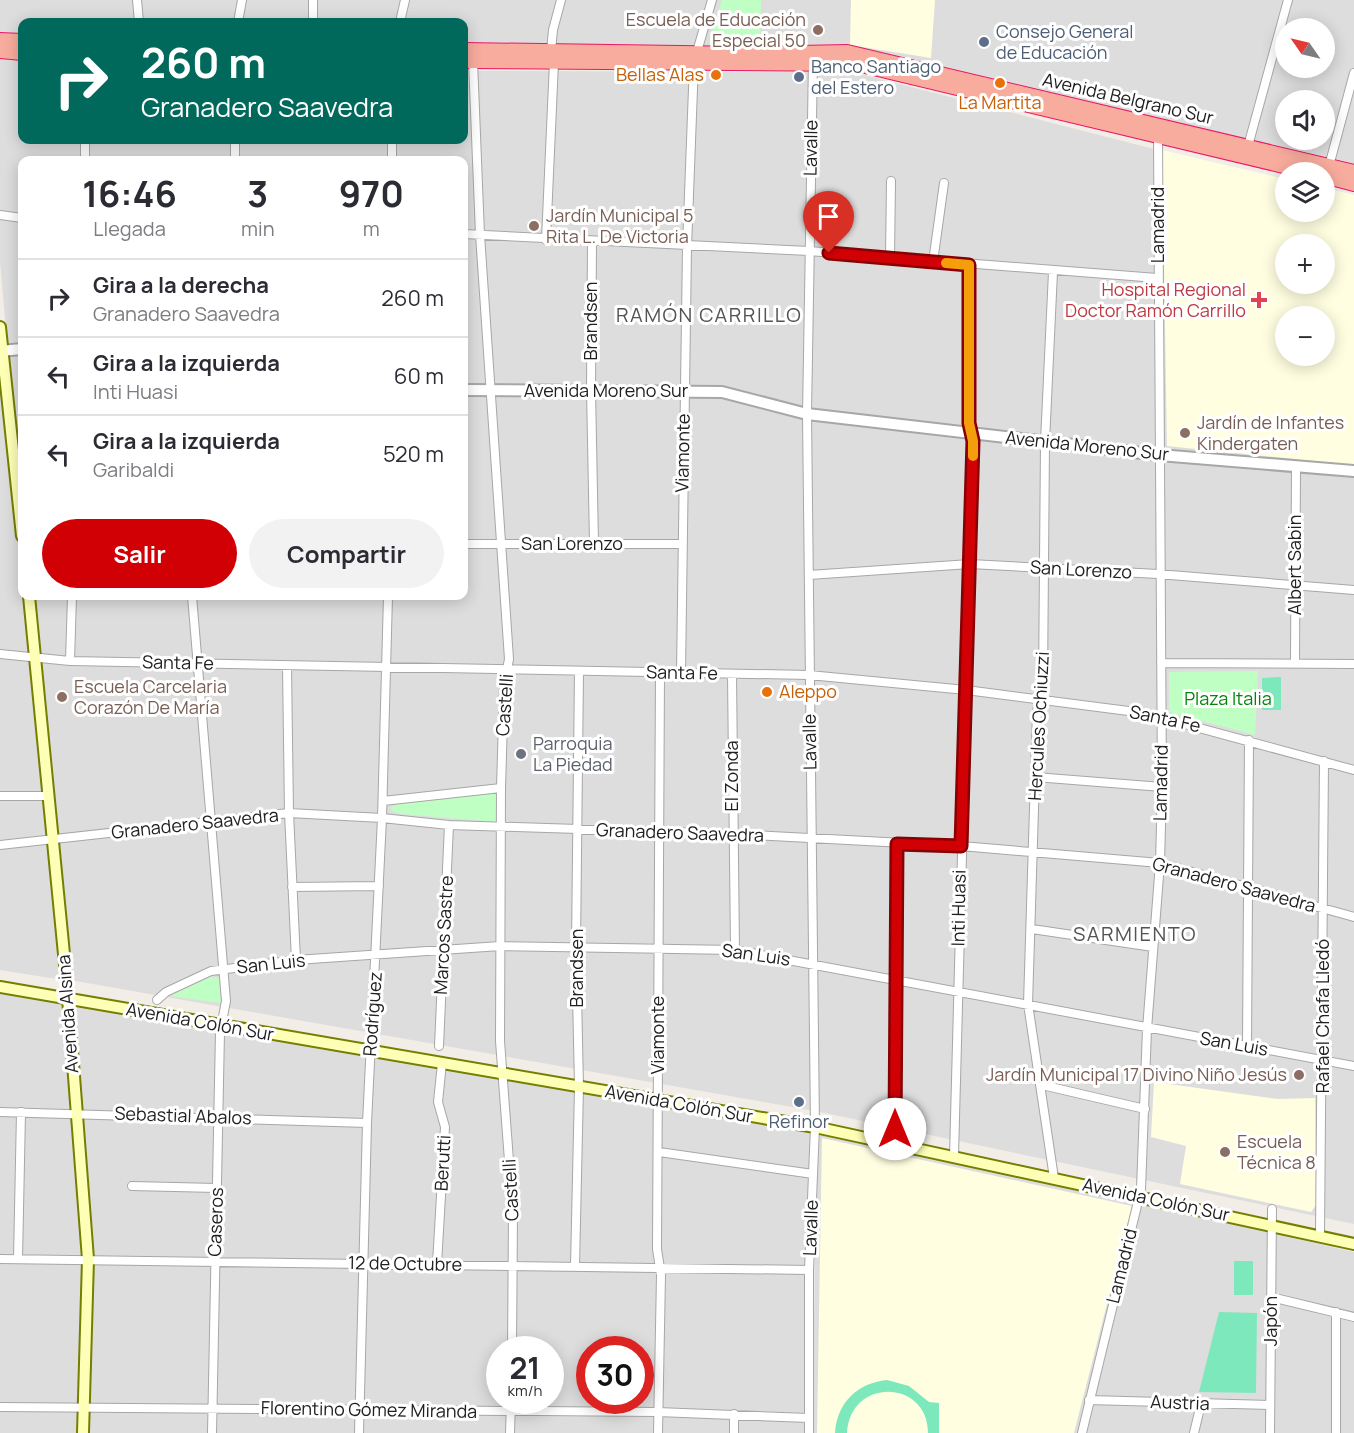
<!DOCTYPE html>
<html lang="es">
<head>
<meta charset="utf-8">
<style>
  :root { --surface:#fff; --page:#f2f2f3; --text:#2b2b33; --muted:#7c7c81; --line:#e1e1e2; --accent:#d00005 }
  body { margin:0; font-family:Manrope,sans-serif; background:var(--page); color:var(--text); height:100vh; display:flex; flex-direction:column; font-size:22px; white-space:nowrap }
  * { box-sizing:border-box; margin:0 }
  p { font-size:20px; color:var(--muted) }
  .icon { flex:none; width:33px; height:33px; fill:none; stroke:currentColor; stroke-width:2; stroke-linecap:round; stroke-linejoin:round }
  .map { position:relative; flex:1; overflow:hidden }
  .details { position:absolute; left:18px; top:156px; width:450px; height:444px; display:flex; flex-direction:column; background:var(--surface); border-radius:12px; box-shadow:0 3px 15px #0003 }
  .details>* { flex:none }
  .banner { position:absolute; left:18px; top:18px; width:450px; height:126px; border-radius:12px; box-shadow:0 3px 15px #0003; background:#00695c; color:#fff; overflow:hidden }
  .needle { width:39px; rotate:304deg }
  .controls { position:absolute; left:1275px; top:18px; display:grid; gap:12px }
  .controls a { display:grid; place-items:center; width:60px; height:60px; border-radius:50%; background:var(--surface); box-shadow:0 3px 15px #0003; font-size:30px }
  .speed { position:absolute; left:486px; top:1336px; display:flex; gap:12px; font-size:30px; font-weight:700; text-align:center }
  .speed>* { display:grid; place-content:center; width:78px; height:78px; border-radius:50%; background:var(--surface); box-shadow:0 3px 15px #0003; line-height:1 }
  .speed small { font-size:15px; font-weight:400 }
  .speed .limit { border:9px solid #d22; background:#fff; color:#111 }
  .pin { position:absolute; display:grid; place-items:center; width:51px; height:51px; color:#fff; margin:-62px -26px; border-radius:50% 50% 50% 0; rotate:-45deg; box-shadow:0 0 6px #0007 }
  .pin .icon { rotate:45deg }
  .me { position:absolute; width:66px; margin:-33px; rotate:0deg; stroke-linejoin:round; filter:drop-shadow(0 0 4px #0008) }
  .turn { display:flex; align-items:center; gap:21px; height:126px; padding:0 24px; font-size:27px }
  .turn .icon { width:78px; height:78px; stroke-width:2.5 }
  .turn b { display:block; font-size:42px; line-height:51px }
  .eta { display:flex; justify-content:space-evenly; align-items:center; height:102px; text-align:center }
  .eta b { font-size:36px; font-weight:700; line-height:42px }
  .cta { display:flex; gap:12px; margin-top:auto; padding:12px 24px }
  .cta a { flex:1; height:69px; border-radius:36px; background:var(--accent); color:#fff; font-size:24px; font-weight:700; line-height:69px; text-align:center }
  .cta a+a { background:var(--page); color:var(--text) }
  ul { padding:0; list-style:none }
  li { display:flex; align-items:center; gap:18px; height:78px; padding:0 24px; border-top:2px solid var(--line) }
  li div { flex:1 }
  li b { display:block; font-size:22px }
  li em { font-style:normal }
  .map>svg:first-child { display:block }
  .residential { fill:#dedddd; fill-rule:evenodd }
  .education { fill:#fffee1; fill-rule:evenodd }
  .park { fill:#c0ffc3 }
  .pitch { fill:#7de8bc }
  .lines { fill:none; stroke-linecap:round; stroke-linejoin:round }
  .minor-casing { stroke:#a7a7a7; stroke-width:10 }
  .tertiary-casing { stroke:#a7a7a7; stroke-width:14 }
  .secondary-casing { stroke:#747e00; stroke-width:14 }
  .trunk-casing { stroke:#ec1665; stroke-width:16 }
  .minor { stroke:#fff; stroke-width:8 }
  .tertiary { stroke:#fff; stroke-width:10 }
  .secondary { stroke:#fdffb6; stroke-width:10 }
  .trunk { stroke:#f8ac9d; stroke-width:14 }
  .route-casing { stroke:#870003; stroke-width:15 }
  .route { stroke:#d00005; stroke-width:10 }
  .slow { stroke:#f59e0b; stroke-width:10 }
  .education-dot { fill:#8d6e63; stroke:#fff; stroke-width:2 }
  .service-dot { fill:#5c6f8a; stroke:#fff; stroke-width:2 }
  .food-dot { fill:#e8710a; stroke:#fff; stroke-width:2 }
  .health-dot { fill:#e0444e; stroke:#fff; stroke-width:2 }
  .worship-dot { fill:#6b7280; stroke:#fff; stroke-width:2 }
  .labels { text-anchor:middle; stroke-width:6; stroke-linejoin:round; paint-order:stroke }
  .education-label { font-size:18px; fill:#785e54; stroke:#fff; text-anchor:start }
  .service-label { font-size:18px; fill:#4e5e75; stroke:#fff; text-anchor:start }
  .food-label { font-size:18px; fill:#c56008; stroke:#fff; text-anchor:end }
  .street-label { font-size:18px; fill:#202020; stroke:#fff }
  .health-label { font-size:18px; fill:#be3a42; stroke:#fff; text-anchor:end }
  .park-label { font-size:18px; fill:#028609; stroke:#fff }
  .worship-label { font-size:18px; fill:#5b616d; stroke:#fff; text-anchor:start }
  .neighbourhood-label { font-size:20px; letter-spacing:1.5px; fill:#535353; stroke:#fff }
</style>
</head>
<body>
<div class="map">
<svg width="1354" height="1433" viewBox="0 0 1354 1433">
  <rect width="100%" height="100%" fill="#f2ede6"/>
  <!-- residential -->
  <path class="residential" d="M0,0H1354V170L858,51L464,47V22H22V34L0,32ZM1286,28H1324V68H1286ZM1286,100H1324V140H1286Z
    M0,57L22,59V140H464V71L841,72L864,75L1236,170L1286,212H1324L1354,198V470L1159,455L806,411L809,674L36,658L30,596H464V160H22V510L0,262ZM1286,244H1324V284H1286ZM1286,316H1324V356H1286Z
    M0,351L22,556V596H27L63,980L0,970Z
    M811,417L1354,474V1224L815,1111L70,980L38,661L813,678Z
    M0,989L814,1128L809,1433H0ZM500,1350H550V1401H500ZM590,1350H640V1401H590Z
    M816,1129L1354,1252V1433H813Z"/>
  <!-- education -->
  <path class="education" d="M851,0H935L931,58L850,45Z
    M1162,150L1285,179L1286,212H1324L1325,188L1354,195V465L1167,446ZM1286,244H1324V284H1286ZM1286,316H1324V356H1286Z
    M1154,1082L1278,1099L1315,1098L1316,1205L1311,1212L1180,1184L1186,1146L1151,1137Z
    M822,1138L1132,1206L1074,1433H817Z"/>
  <!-- park -->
  <path class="park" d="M722,0H761L760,43L709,42Z
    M1258,671L1255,735L1169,712V672Z
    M497,793V822L401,814L392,811L391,807L401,803Z
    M210,977L219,978L221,1003L170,996Z"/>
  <!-- pitch -->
  <path class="pitch" d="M1281,677V710H1262V678Z
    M1234,1261H1253V1295H1234Z
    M1219,1312L1257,1313L1256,1393L1199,1392Z
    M887,1380L909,1386L929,1402L939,1403V1433H928C928,1379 850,1377 847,1433H835C837,1403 857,1383 887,1380Z"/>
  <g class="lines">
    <defs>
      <path id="minor" d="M137,0L139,22
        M313,0V22
        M238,22L242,0
        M400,22L405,0
        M551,51L553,30L561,0
        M473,61L480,235L509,659L504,685L501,788L500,1041L513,1214L512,1350
        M1248,146L1288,0
        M85,160V140
        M235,160V140
        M392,160V140
        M1329,166L1354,73
        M0,215L22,218
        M464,234L809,251L1157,278
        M546,240L554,62
        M592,242L591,390L594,543
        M890,258L891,181
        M933,262L944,183
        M1053,272L1045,442L1043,684L1037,711L1028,1004L1054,1178
        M464,544H681
        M809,575L970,564L1158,574L1354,590
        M192,596L226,1001L220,1032L212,1433
        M0,654L70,661L809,675L966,690L1144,713L1354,770
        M70,661L72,596
        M1161,663L1354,664
        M1295,663L1296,467
        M287,666L289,813L296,960
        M681,673L687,247L694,62L712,0
        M732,674L735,950
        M1035,777L1162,787
        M0,796H48
        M383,801L501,788
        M0,845L289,813L382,818L449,825L734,834L961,846L1160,863L1354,917
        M292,887L379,886
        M1032,929L1153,947
        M157,1000L166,992L211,971L296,960L500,946L735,950L1354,1066
        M439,1046L449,825
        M1247,1046L1249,740
        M1042,1085L1145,1109
        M0,1112L367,1123
        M895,1129L897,844
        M659,1152L813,1174
        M954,1156L973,441L969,423L968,265
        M132,1186L217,1188
        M1320,1235L1324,761
        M0,1259L809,1270
        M18,1259L21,1112
        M437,1264L445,1127L438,1102L442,1063
        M575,1266L579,1087L576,947L579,671
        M1271,1297L1354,1317
        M1089,1400L1270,1405
        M0,1407L658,1412L809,1418
        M359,1433L367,1123L382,818L388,596
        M510,1433L511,1401
        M658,1433L661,1275L657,1249L660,673
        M734,1433V1414
        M809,1433V1270L815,1127L807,414L813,61
        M1082,1433L1141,1189L1147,1029L1160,863L1162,787L1158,135
        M1194,1433L1201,1404
        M1270,1433L1272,1209
        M1336,1433V1312"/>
      <path id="tertiary" d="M0,351L22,349
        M464,390L722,392L807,414L1159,455L1354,471"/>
      <path id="secondary" d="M0,327L22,536
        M29,596L67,985L88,1259L83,1433
        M0,987L815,1127L1354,1244"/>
      <path id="trunk" d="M0,40L22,41
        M464,50L749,54L847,52L1354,172
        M0,51L22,53
        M464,61L857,64L1309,172
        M1324,176L1354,184"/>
    </defs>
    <!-- minor casing -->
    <use href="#minor" class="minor-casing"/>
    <!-- tertiary casing -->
    <use href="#tertiary" class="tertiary-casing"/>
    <!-- secondary casing -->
    <use href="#secondary" class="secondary-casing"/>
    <!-- trunk casing -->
    <use href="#trunk" class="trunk-casing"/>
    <!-- minor -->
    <use href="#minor" class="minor"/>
    <!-- tertiary -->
    <use href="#tertiary" class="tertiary"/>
    <!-- secondary -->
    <use href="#secondary" class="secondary"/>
    <!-- trunk -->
    <use href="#trunk" class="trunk"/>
  </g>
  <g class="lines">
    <defs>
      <path id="route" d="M829,253L969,265V423L973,441L961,846L897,844L895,1129"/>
    </defs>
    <!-- route casing -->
    <use href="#route" class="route-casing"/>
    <!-- route -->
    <use href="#route" class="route"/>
    <!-- slow -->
    <path class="slow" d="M946,263L969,265V423L973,441V456"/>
  </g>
  <!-- markers -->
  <g class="education-dot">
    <circle cx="818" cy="30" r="6"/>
    <circle cx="534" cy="226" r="6"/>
    <circle cx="1185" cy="433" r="6"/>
    <circle cx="62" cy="697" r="6"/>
    <circle cx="1299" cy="1075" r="6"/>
    <circle cx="1225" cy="1152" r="6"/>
  </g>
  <g class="service-dot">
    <circle cx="984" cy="42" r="6"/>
    <circle cx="799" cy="77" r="6"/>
    <circle cx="799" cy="1102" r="6"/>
  </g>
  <g class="food-dot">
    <circle cx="716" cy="75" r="6"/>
    <circle cx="1000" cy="83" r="6"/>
    <circle cx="767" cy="692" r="6"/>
  </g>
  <path class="health-dot" d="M1256 291h6v6h6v6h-6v6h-6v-6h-6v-6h6z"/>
  <circle class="worship-dot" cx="521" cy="754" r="6"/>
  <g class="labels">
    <!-- education labels -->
    <g class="education-label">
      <text x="806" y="26" text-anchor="end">Escuela de Educación<tspan x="806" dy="21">Especial 50</tspan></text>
      <text x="546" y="222">Jardín Municipal 5<tspan x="546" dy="21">Rita L. De Victoria</tspan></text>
      <text x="1197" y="429">Jardín de Infantes<tspan x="1197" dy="21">Kindergaten</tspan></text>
      <text x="74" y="693">Escuela Carcelaria<tspan x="74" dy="21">Corazón De María</tspan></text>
      <text x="1287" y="1081" text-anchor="end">Jardín Municipal 17 Divino Niño Jesús</text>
      <text x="1237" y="1148">Escuela<tspan x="1237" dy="21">Técnica 8</tspan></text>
    </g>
    <!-- service labels -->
    <g class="service-label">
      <text x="996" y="38">Consejo General<tspan x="996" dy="21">de Educación</tspan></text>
      <text x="811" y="73">Banco Santiago<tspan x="811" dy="21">del Estero</tspan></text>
      <text x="799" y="1128" text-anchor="middle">Refinor</text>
    </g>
    <!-- food labels -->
    <g class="food-label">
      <text x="704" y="81">Bellas Alas</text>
      <text x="1000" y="109" text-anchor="middle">La Martita</text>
      <text x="779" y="698" text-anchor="start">Aleppo</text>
    </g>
    <!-- street labels -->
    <g class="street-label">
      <text transform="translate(1128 99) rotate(13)" y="6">Avenida Belgrano Sur</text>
      <text transform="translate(811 148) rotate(-89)" y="6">Lavalle</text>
      <text transform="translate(1158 225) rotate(-90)" y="6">Lamadrid</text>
      <text transform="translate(591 321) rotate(-90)" y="6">Brandsen</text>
      <text x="606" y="397">Avenida Moreno Sur</text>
      <text transform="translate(1087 446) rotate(6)" y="6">Avenida Moreno Sur</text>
      <text transform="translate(683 453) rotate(-89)" y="6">Viamonte</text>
      <text x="572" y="550">San Lorenzo</text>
      <text transform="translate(1295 565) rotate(-90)" y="6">Albert Sabin</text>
      <text transform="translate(1081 570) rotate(3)" y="6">San Lorenzo</text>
      <text transform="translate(178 663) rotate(1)" y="6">Santa Fe</text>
      <text transform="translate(682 673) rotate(1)" y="6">Santa Fe</text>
      <text transform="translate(505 705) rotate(-86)" y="6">Castelli</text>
      <text transform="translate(1165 719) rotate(12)" y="6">Santa Fe</text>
      <text transform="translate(1039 726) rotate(-87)" y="6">Hercules Ochiuzzi</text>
      <text transform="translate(810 742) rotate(-91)" y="6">Lavalle</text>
      <text transform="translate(732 776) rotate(-90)" y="6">El Zonda</text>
      <text transform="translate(1161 783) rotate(-89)" y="6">Lamadrid</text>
      <text transform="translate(195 824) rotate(-6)" y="6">Granadero Saavedra</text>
      <text transform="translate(680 833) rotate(2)" y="6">Granadero Saavedra</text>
      <text transform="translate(1234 885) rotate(15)" y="6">Granadero Saavedra</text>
      <text transform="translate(959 908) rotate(-89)" y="6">Inti Huasi</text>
      <text transform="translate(444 935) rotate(-87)" y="6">Marcos Sastre</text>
      <text transform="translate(756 955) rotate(8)" y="6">San Luis</text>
      <text transform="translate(271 964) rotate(-6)" y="6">San Luis</text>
      <text transform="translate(577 968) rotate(-90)" y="6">Brandsen</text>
      <text transform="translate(68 1014) rotate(-94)" y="6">Avenida Alsina</text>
      <text transform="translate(373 1014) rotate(-86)" y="6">Rodríguez</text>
      <text transform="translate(1323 1016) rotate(-90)" y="6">Rafael Chafa Lledó</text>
      <text transform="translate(200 1022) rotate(10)" y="6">Avenida Colón Sur</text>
      <text transform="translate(658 1035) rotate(-90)" y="6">Viamonte</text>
      <text transform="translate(1234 1044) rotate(10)" y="6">San Luis</text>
      <text transform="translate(679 1104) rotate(10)" y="6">Avenida Colón Sur</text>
      <text transform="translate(183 1116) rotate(2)" y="6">Sebastial Abalos</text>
      <text transform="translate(443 1163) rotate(-87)" y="6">Berutti</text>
      <text transform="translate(511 1190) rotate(-93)" y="6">Castelli</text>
      <text transform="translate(1156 1200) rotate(12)" y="6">Avenida Colón Sur</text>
      <text transform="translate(216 1222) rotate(-88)" y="6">Caseros</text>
      <text transform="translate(811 1228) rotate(-88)" y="6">Lavalle</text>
      <text transform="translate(405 1264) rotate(1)" y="6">12 de Octubre</text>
      <text transform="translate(1122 1266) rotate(-76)" y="6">Lamadrid</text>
      <text transform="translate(1271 1321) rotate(-90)" y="6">Japón</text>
      <text transform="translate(1180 1403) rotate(2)" y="6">Austria</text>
      <text transform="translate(369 1410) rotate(1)" y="6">Florentino Gómez Miranda</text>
    </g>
    <!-- health labels -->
    <g class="health-label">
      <text x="1246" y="296">Hospital Regional<tspan x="1246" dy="21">Doctor Ramón Carrillo</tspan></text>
    </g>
    <!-- park labels -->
    <g class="park-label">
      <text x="1228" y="705">Plaza Italia</text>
    </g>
    <!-- worship labels -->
    <g class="worship-label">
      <text x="533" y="750">Parroquia<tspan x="533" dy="21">La Piedad</tspan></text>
    </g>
    <!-- neighbourhood labels -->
    <g class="neighbourhood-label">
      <text x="709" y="322">RAMÓN CARRILLO</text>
      <text x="1135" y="941">SARMIENTO</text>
    </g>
  </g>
</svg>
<div class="controls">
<a><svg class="needle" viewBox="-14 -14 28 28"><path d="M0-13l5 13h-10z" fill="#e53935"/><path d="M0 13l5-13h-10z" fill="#7c7c81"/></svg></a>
<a><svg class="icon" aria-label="sound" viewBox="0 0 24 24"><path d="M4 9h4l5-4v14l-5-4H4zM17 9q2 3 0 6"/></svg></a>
<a><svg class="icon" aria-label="layers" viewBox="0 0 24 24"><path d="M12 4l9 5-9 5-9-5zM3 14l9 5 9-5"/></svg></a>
<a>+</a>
<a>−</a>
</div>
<div class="speed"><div>21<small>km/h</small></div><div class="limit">30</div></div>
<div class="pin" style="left:829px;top:253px;background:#d93025"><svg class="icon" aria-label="arrive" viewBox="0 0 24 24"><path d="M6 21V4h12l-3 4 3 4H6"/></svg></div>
<svg class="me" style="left:895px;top:1129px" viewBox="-20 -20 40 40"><circle r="19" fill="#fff"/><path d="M0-13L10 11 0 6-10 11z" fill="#d00005"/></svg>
<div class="banner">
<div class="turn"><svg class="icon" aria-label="right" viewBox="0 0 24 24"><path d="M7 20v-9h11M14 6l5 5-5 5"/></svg><div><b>260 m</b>Granadero Saavedra</div></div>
</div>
<section class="details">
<div class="eta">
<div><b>16:46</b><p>Llegada</p></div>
<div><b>3</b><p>min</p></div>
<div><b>970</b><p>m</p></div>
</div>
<ul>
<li><svg class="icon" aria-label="right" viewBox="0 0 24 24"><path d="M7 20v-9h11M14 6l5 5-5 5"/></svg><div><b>Gira a la derecha</b><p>Granadero Saavedra</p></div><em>260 m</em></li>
<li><svg class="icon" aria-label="left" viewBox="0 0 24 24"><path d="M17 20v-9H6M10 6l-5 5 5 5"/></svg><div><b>Gira a la izquierda</b><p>Inti Huasi</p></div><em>60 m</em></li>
<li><svg class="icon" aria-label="left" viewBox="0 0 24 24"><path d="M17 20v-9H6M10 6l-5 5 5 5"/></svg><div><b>Gira a la izquierda</b><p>Garibaldi</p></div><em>520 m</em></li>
</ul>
<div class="cta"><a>Salir</a><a>Compartir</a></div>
</section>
</div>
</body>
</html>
